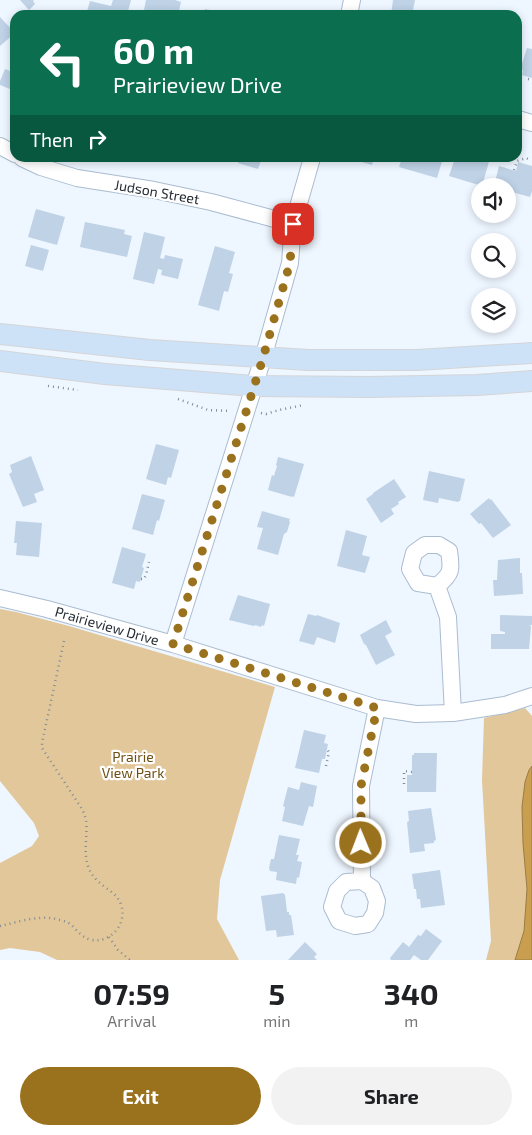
<!DOCTYPE html>
<html lang="en">
<head>
<meta charset="utf-8">
<style>
  :root { --surface:#fff; --page:#f2f2f2; --text:#202124; --muted:#757577; --accent:#9a711d }
  body { margin:0; font-family:"Exo 2",sans-serif; background:var(--page); color:var(--text); height:100vh; display:flex; flex-direction:column; font-size:19px; white-space:nowrap }
  * { box-sizing:border-box; margin:0 }
  p { font-size:16px; color:var(--muted) }
  .icon { flex:none; width:28px; height:28px; fill:none; stroke:currentColor; stroke-width:2; stroke-linecap:round; stroke-linejoin:round }
  .map { position:relative; height:960px; overflow:hidden }
  .drawer { display:flex; flex-direction:column; background:var(--surface); flex:1 }
  .drawer>* { flex:none }
  .banner { position:absolute; left:10px; top:10px; width:512px; height:152px; border-radius:15px; box-shadow:0 2px 8px #0003; background:#0b6e4f; color:#fff; overflow:hidden }
  .buttons { position:absolute; left:471px; top:178px; display:grid; gap:10px }
  .buttons a { display:grid; place-items:center; width:45px; height:45px; border-radius:50%; background:var(--surface); box-shadow:0 2px 8px #0003; font-size:25px }
  .pin { position:absolute; display:grid; place-items:center; width:42px; height:42px; color:#fff; margin:-21px; border-radius:10px; box-shadow:0 2px 8px #0006 }
  .me { position:absolute; width:55px; margin:-28px; rotate:359deg; stroke-linejoin:round; filter:drop-shadow(0 0 4px #0008) }
  .turn { display:flex; align-items:center; gap:18px; height:105px; padding:0 20px; font-size:22px }
  .turn .icon { width:65px; height:65px; stroke-width:2.5 }
  .turn b { display:block; font-size:35px; line-height:42px }
  .then { display:flex; align-items:center; height:48px; padding:0 20px; background:#0003; gap:10px; font-size:19px }
  .eta { display:flex; justify-content:space-evenly; align-items:center; height:85px; text-align:center }
  .eta b { font-size:30px; font-weight:700; line-height:35px }
  .primary-button { display:flex; gap:10px; margin-top:auto; padding:10px 20px }
  .primary-button a { flex:1; height:58px; border-radius:30px; background:var(--accent); color:#fff; font-size:20px; font-weight:700; line-height:58px; text-align:center }
  .primary-button a+a { background:var(--page); color:var(--text) }
  .map>svg:first-child { display:block }
  .green { fill:#e2c79a }
  .water { fill:#ca9e4f; stroke:#997c47 }
  .building { fill:#bfd2e6 }
  .lines { fill:none; stroke-linecap:round; stroke-linejoin:round }
  .minor-casing { stroke:#aabcd0; stroke-width:18 }
  .major-casing { stroke:#d4d5d7; stroke-width:22 }
  .path { stroke:#838b93; stroke-width:2.5; stroke-dasharray:1 4; stroke-linecap:butt }
  .minor { stroke:#fff; stroke-width:16 }
  .major { stroke:#cee2f7; stroke-width:20 }
  .route { stroke:#9a711d; stroke-width:9; stroke-dasharray:0 16.2 }
  .labels { text-anchor:middle; stroke-width:4.5; stroke-linejoin:round; paint-order:stroke }
  .street-label { font-size:14px; fill:#262d35; stroke:#fff }
  .park-label { font-size:14px; fill:#6d4f12; stroke:#fff }
</style>
</head>
<body>
<div class="map">
<svg width="532" height="960" viewBox="0 0 532 960">
  <rect width="100%" height="100%" fill="#eef6ff"/>
  <!-- green -->
  <path class="green" d="M0,609L16,612L69,626L275,687L220,880L217,919L239,960H57L40,952L10,948L0,950V863L32,846L39,836L34,823L0,781Z
    M525,708L532,716V960H486L491,941L482,780L484,718Z"/>
  <!-- water -->
  <path class="water" d="M532,766V960H515L524,931L527,889L523,843L522,807L525,782L529,770Z"/>
  <!-- building -->
  <path class="building" d="M20,0H34L33,1L35,4L29,10Z
    M113,0H131L127,15H86L90,1L111,6Z
    M146,0H175L181,2L178,15H143Z
    M393,0H415L412,15H391Z
    M205,9L229,14V15H203Z
    M0,17L15,33L0,46Z
    M527,48L532,49V78L522,75L523,70H520Z
    M5,69L15,73V91L0,85V81Z
    M239,158H262L258,169L238,163Z
    M355,158H374L372,165L354,160Z
    M402,158H443L437,178L399,167Z
    M455,158H490L482,186L449,176Z
    M518,162L532,166V191L530,197L508,191V186H494L499,166L516,171Z
    M36,209L65,217L57,245L28,237Z
    M85,222L125,230L124,234L132,236L127,257L80,247Z
    M144,232L165,237L160,258L164,259L165,255L183,259L178,279L161,275L162,270L158,269L154,284L133,279Z
    M31,245L49,250L43,271L25,266Z
    M215,246L235,252L229,273L233,274L228,292L224,291L219,311L198,305Z
    M156,444L179,450L171,478L168,477L166,485L146,479Z
    M31,456L44,490L34,494L37,502L23,507L9,474L12,472L10,465Z
    M278,457L304,464L294,497L292,496V497L268,490L272,475L274,476L277,466L276,465Z
    M429,471L465,479L460,501H459L458,502L439,498L438,503L423,500Z
    M394,479L406,497L398,502L399,504L391,509L394,514L381,523L366,499L373,494V493Z
    M142,494L165,500L159,521L157,520L153,535L132,529Z
    M489,498L490,500L491,499L511,525L493,538L481,523L479,524L470,514Z
    M262,511L290,519L289,521L290,522L287,532L284,534L278,555L257,549L263,528L257,527Z
    M16,521L42,523L39,557L16,555L17,543H14Z
    M346,530L367,536L362,555L370,557L365,573L337,566Z
    M122,547L146,554L142,567L144,568L140,582L136,581L134,589L112,583Z
    M520,558V573H522L523,594L494,596L493,580H497L498,560Z
    M238,595L270,604L264,626L262,625L261,627L255,625L254,626L229,620Z
    M308,614L316,616L317,615L340,623L335,643L317,637L314,645L299,641Z
    M500,615L532,616V625H529L531,626L529,649H491V634H505V632L500,631Z
    M386,620L392,632L385,636L395,655L376,665L366,645L364,644L360,635Z
    M304,730L326,735L324,743L328,744L325,759H322L319,773L295,768Z
    M414,753H437L436,792H407V775H412V755H414Z
    M301,782L317,786L313,807L309,806L303,826L282,821L285,807L283,806L288,787L299,790Z
    M431,808L436,840L434,841V843L424,844L425,851L410,853L407,822L409,821L408,811Z
    M279,835L300,839L296,855H299L297,861L302,862L299,878L297,877L296,884L276,880L277,872L270,871L269,868L271,859H274Z
    M440,870L445,905L421,908L420,899H417L416,889H414L412,874Z
    M283,893L285,895L287,912H289V915H291L294,935L277,937L276,930L266,931L261,896Z
    M426,929L442,941L428,960H421L414,955L410,960H391L390,958L403,942L409,947L418,935L421,936Z
    M305,942L317,954L314,957L317,960H288Z"/>
  <g class="lines">
    <defs>
      <path id="minor" d="M349,15L352,0
        M518,119L532,123
        M0,146L15,154
        M22,158L41,167L77,178L154,190L211,202L293,224
        M425,545H439L449,551C452,570 452,574 437,586L418,583L410,569L414,553Z
        M437,586L448,617L453,713
        M0,598L47,609L173,644L377,708L416,714L453,713L505,705L532,696
        M173,644L263,358L290,263L293,224L312,158
        M362,881L361,786L377,708
        M362,881L372,888L377,901L375,913L368,924L355,926L339,921L332,907L337,891L346,882Z"/>
      <path id="major" d="M0,334L150,350L308,360H417L532,353
        M0,361L105,374L253,386L369,387L477,385L532,381"/>
    </defs>
    <!-- minor casing -->
    <use href="#minor" class="minor-casing"/>
    <!-- major casing -->
    <use href="#major" class="major-casing"/>
    <!-- path -->
    <path class="path" d="M528,79L532,80
      M514,170L517,161L526,158L530,160
      M48,386L78,390
      M178,399L208,410L230,411
      M261,413L266,414L279,410L304,405
      M141,579H144L146,575L149,562
      M326,766L329,752L327,749
      M404,784V771L412,772
      M0,926C18,922 38,915 56,919C60,920 64,921 67,922C76,927 80,938 92,940C112,943 129,922 120,902C114,889 94,885 88,866C83,851 88,835 86,820C85,816 84,813 82,809L42,748V743L64,641
      M109,937L118,950L130,960"/>
    <!-- minor -->
    <use href="#minor" class="minor"/>
    <!-- major -->
    <use href="#major" class="major"/>
  </g>
  <g class="lines">
    <!-- route -->
    <path class="route" d="M293,224L290,263L263,358L173,644L377,708L361,786V843"/>
  </g>
  <g class="labels">
    <!-- street labels -->
    <g class="street-label">
      <text transform="translate(157 192) rotate(10)" y="5">Judson Street</text>
      <text transform="translate(107 626) rotate(16)" y="5">Prairieview Drive</text>
    </g>
    <!-- park labels -->
    <g class="park-label">
      <text x="133" y="762">Prairie<tspan x="133" dy="16">View Park</tspan></text>
    </g>
  </g>
</svg>
<div class="buttons">
<a><svg class="icon" aria-label="sound" viewBox="0 0 24 24"><path d="M4 9h4l5-4v14l-5-4H4zM17 9q2 3 0 6"/></svg></a>
<a><svg class="icon" aria-label="search" viewBox="0 0 24 24"><circle cx="10" cy="10" r="6"/><path d="M15 15l6 6"/></svg></a>
<a><svg class="icon" aria-label="layers" viewBox="0 0 24 24"><path d="M12 4l9 5-9 5-9-5zM3 14l9 5 9-5"/></svg></a>
</div>
<div class="pin" style="left:293px;top:224px;background:#d93025"><svg class="icon" aria-label="arrive" viewBox="0 0 24 24"><path d="M6 21V4h12l-3 4 3 4H6"/></svg></div>
<svg class="me" style="left:361px;top:843px" viewBox="-20 -20 40 40"><circle r="17" fill="#9a711d" stroke="#fff" stroke-width="3"/><path d="M0-11L8 9 0 5-8 9z" fill="#fff"/></svg>
<div class="banner">
<div class="turn"><svg class="icon" aria-label="left" viewBox="0 0 24 24"><path d="M17 20v-9H6M10 6l-5 5 5 5"/></svg><div><b>60 m</b>Prairieview Drive</div></div>
<div class="then">Then<svg class="icon" aria-label="right" viewBox="0 0 24 24"><path d="M7 20v-9h11M14 6l5 5-5 5"/></svg></div>
</div>
</div>
<section class="drawer">
<div class="eta">
<div><b>07:59</b><p>Arrival</p></div>
<div><b>5</b><p>min</p></div>
<div><b>340</b><p>m</p></div>
</div>
<div class="primary-button"><a>Exit</a><a>Share</a></div>
</section>
</body>
</html>
